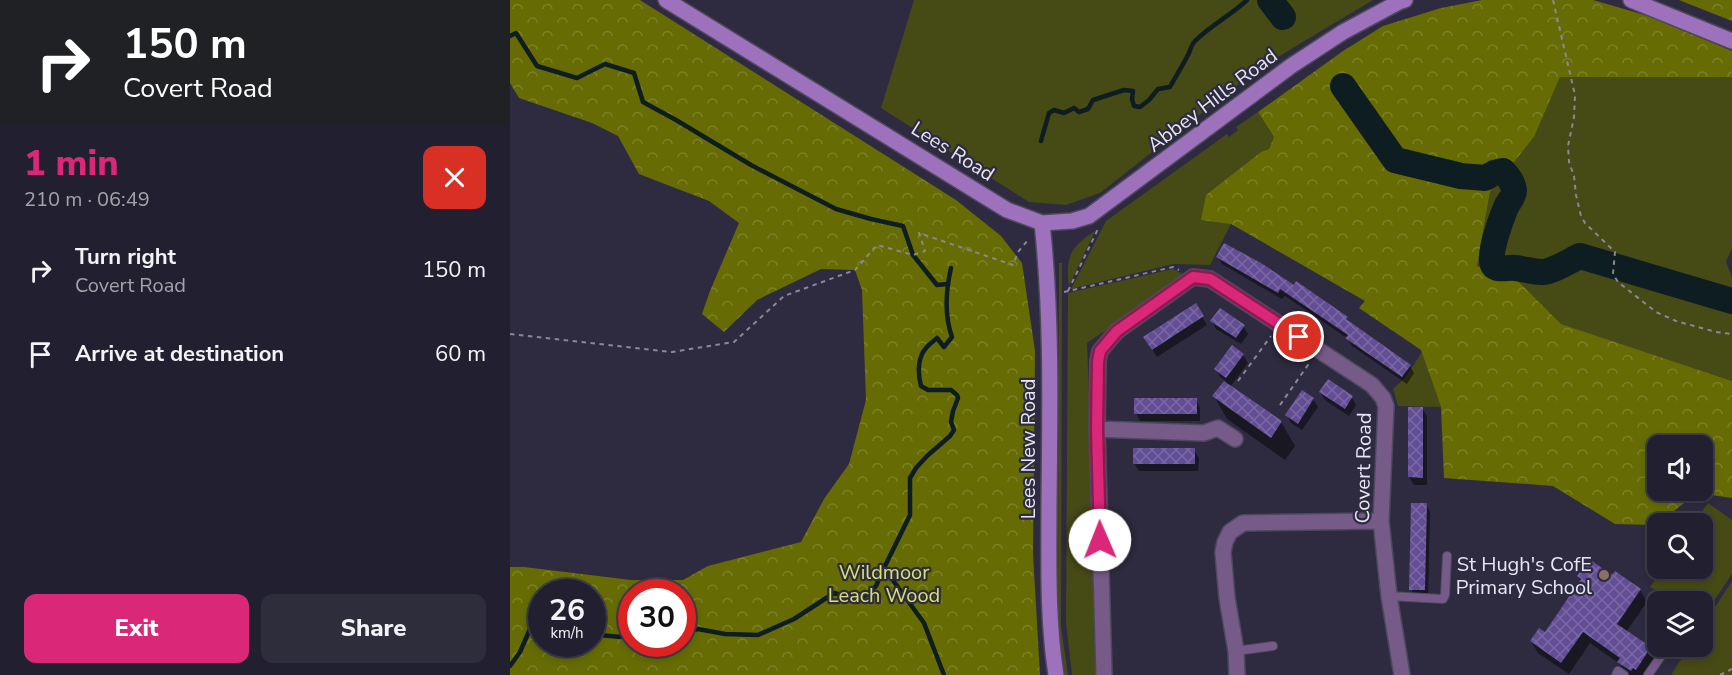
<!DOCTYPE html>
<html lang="en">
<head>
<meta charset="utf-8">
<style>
  :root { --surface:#222030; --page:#2e2d3c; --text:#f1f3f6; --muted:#a2a3ab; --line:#3f3e4c; --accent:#db2777 }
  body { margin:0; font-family:"Nunito Sans",sans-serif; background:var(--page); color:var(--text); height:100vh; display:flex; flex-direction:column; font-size:22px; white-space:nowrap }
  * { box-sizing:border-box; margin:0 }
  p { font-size:20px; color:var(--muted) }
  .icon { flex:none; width:33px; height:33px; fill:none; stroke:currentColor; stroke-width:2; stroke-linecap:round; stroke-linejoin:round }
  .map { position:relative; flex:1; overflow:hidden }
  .drawer { display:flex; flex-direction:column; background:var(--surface); width:510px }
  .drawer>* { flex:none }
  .banner { background:#202124; color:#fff; overflow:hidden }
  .buttons { position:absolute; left:1137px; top:435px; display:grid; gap:12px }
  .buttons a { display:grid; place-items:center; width:66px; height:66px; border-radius:12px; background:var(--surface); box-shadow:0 3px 9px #0003,0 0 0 2px var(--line); font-size:30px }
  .speed { position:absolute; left:18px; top:579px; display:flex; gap:12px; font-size:30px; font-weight:700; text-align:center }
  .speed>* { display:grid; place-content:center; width:78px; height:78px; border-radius:50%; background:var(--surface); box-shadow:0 3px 9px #0003,0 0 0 2px var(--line); line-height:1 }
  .speed small { font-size:15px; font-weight:400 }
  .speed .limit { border:9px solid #d22; background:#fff; color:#111 }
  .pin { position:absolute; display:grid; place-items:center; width:51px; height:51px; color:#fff; margin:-26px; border:3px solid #fff; border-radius:50%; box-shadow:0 2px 6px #0007 }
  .me { position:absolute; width:66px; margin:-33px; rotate:359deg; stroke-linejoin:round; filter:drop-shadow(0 0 4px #0008) }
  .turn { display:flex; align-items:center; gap:21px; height:126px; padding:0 24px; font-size:27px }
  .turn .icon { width:78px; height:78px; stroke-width:2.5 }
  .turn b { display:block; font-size:42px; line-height:51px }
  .round { display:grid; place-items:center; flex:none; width:63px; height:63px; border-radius:12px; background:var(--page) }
  .summary { display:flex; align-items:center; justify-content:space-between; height:102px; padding:0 24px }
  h1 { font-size:36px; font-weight:800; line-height:45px; color:var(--accent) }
  .button { display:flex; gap:12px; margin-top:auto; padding:12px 24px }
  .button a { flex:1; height:69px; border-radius:12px; background:var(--accent); color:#fff; font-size:24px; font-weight:800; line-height:69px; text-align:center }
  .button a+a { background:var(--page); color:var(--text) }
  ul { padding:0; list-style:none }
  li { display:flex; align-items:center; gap:18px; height:84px; padding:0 24px }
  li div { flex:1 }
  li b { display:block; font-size:22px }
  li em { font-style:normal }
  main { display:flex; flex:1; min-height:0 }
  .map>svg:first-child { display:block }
  .grass { fill:#464a15 }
  .forest { fill:url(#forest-crowns); fill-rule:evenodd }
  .shadow { fill:#0007 }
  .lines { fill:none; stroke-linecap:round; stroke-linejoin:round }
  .stream { stroke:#0d1d21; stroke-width:4.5 }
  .river { stroke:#0d1d21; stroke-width:26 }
  .building { fill:url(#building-cross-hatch) }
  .lane-casing { stroke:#4c495d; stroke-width:10 }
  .street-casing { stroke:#4c495d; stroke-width:18 }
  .secondary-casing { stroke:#4c495d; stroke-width:18 }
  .path { stroke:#898798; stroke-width:2; stroke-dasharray:4.5 4.5; stroke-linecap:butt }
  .lane { stroke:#765a88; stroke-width:8 }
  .street { stroke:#765a88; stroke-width:15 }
  .secondary { stroke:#9d71bb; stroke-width:15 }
  .route-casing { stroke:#8e194d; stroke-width:15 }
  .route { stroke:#db2777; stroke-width:10 }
  .education-dot { fill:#8d6e63; stroke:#2e2b40; stroke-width:2 }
  .labels { text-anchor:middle; stroke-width:4.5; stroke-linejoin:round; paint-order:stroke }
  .street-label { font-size:20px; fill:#e7e6f4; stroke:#2e2b40 }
  .poi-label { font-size:20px; fill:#e7e6f4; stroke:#2e2b40; text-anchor:end }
  .park-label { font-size:20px; fill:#d7e16c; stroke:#2e2b40 }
</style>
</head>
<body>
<main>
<section class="drawer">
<div class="banner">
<div class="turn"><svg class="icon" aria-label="right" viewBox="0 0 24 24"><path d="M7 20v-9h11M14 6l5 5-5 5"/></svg><div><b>150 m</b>Covert Road</div></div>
</div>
<div class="summary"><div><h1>1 min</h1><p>210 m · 06:49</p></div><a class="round" style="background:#d93025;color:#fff"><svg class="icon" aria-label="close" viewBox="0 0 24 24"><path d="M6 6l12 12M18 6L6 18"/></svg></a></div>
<ul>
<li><svg class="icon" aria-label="right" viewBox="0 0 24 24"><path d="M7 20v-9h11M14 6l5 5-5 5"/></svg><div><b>Turn right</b><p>Covert Road</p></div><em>150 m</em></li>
<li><svg class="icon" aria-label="arrive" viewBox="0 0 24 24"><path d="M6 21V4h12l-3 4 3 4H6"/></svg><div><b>Arrive at destination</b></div><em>60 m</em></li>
</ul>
<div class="button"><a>Exit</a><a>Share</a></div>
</section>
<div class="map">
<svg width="1222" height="675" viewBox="0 0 1222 675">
  <defs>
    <pattern id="forest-crowns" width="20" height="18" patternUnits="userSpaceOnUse" patternTransform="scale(1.5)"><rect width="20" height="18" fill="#666c03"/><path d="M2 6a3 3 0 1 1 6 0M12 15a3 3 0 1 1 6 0" fill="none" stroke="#7c8128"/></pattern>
    <pattern id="building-cross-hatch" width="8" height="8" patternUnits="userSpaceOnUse" patternTransform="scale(1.5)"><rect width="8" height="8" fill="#634e95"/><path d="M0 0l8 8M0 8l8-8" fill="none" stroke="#7968a4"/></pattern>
  </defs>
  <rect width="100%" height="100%" fill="#2e2b40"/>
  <!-- grass -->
  <path class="grass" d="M404,0H863L748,69L590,193L556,205L519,202L371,108Z
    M1050,77H1222V248L1216,262L1222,277V381L1051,324L1007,280L967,266L980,192L1024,137Z
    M748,112L764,137L759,149L751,152L721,224L700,265L663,264L561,289L596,221L717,134L719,137L728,130L726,127Z
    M585,231L559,286C555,256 561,247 585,231Z
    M549,263H552V264L551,626L558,675H555L548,626Z
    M663,269L676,276L577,343L590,675H562L556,623L558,293Z
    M912,352L931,407L888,406L883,389L895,378Z
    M1198,503L1222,520V574L1193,617L1192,602L1162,601L1140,587L1153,569L1192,568V524L1184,523Z
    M1222,581V675H1161L1179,647L1192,646L1193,626Z"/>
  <!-- forest -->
  <path class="forest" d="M0,0H130L446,200L491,236L512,263L525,351L523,554L530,675H0V567H14L121,580H173L198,566L291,542L314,499L339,464L356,400L352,290L345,270L311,269L247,300L214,332L192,314L200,291L229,223L199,201L129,174L108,136L82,123L9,98L0,83ZM32,592H82V644H32ZM172,592V644H122V592Z
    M972,0H1083L1138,16L1222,51V77H1050L1024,137L980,192L967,266L1007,280L1051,324L1222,381V498L1187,493L1146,525L1105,524L1043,486L934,478L931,407L911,350L849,308L855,301L721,224L691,220L696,195L751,152L759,149L764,137L748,112L833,51L873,26L931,8ZM1148,446H1192V490H1148Z
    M1169,0H1222V21L1174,2Z"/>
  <!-- shadow -->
  <path class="shadow" d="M708,257L836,318L840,324L900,366L904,373L897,384L842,346L837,338L775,296L772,299L712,264Z
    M685,305L697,325L647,357L635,337Z
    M702,321L733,326L738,334L731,344L706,329Z
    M733,355L738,363L720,387L771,422L785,446L775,460L717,419L704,396L716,381L710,377L706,369Z
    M792,392L803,399L808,407L792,430L781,423L777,415Z
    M811,393L842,398L846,405L839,416L815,400Z
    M686,400L690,408V421H630L626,413Z
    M912,408L917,416V485H904L899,477Z
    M684,450L689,458L688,471H629L624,463Z
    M916,504L920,512L918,597H905L901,589Z
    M1068,576L1102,577L1130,590L1137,602L1116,632L1140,648L1147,660L1137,675H1117L1110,664L1080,643L1059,674L1028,653L1021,641L1035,634L1071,582Z"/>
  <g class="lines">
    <!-- stream -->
    <path class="stream" d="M0,36L6,33L27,66L67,78L95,64L124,73L133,102L166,120L241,165L326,209L361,219L393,226L403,255L427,285L437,284
      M531,141L539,113L544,110L554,113L564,108L569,112L578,109L583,100L614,90L623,91L622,99L624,106L630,107L639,100L648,89L660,87C666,76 673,65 679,53C680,50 682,44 685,41C700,26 721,15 737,0
      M172,632L188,629L215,634L248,635L284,619L324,593L350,600L366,586L374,568
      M82,636L89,635L122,638
      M0,666L10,652L20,629L32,634
      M434,675L414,623L374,568L400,515V478L406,468L417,456L440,436L444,430L441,422L443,411L448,398L447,395L441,390H418L411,386C408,375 407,358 416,348C419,344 424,341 427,338L434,347L442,337C434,315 436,290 441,268"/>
    <!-- river -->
    <path class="river" d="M760,0L773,17
      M833,86L885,160L951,176L975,178L984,173L993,171C998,176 1003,183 1004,190C1004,197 999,201 996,207C992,217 977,256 983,265C987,271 999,267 1005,268C1014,269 1023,272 1032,272C1042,272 1061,260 1070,256L1222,301"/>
  </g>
  <!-- building -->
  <path class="building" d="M714,243L751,263L784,285L786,281L838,317L836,319L901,365L892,377L835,338L838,335L770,289L768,293L706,257Z
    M686,303L694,316L642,350L633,337Z
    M710,308L735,325L726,338L700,321Z
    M722,345L734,354L716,378L704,369Z
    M818,379L843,396L835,409L809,392Z
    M714,381L772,421L761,438L702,396Z
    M792,390L804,398L788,424L775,415Z
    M624,398H687V414H624Z
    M898,407H913V478L898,477Z
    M623,448H685V464H623Z
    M901,503H917L915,590H899Z
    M1079,559L1102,575L1105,571L1131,589L1107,624L1141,647L1126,670L1123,668L1121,671L1107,662L1110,658L1073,632L1051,663L1020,641L1029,628L1035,632L1071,579L1067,576Z"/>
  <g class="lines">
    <defs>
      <path id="lane" d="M879,596L933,599L935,595L937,556
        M726,651L763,646
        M1106,675L1108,671L1114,675
        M1138,675L1158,646"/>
      <path id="street" d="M587,429L694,433L708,428L725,439
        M594,675L587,429L588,361L590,351L607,331L683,277L700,279L862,385L873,398L876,406L871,521L879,596L892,675
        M727,675L726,651L717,598L713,552L715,542L720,532L733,523L871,521"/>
      <path id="secondary" d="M156,0L497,210L532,223L562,221L579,216L781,66L833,32L889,2L895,0
        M1121,0L1222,41
        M532,223C542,315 540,409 539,501C539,559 537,618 546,675"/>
    </defs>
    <!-- lane casing -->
    <use href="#lane" class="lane-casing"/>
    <!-- street casing -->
    <use href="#street" class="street-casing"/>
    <!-- secondary casing -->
    <use href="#secondary" class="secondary-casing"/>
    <!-- path -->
    <path class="path" d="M1043,0L1065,95L1064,117L1058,146L1059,162L1064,176L1066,195L1071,216L1075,223L1105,252L1103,274L1108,282L1146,312L1166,321L1206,332L1222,334
      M558,291L588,229
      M554,292L663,267L669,270
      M0,334L162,352L224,342L274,296L345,270L367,245L403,255L415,251L409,233L503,265L508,252L518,240
      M728,381L761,336
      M770,405L800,362
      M1210,675L1222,669"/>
    <!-- lane -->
    <use href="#lane" class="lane"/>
    <!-- street -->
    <use href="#street" class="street"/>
    <!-- secondary -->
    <use href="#secondary" class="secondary"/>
  </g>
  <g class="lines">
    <defs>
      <path id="route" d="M590,540L587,429L588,362L590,351L607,331L683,277L700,279L789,337"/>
    </defs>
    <!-- route casing -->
    <use href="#route" class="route-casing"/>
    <!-- route -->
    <use href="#route" class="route"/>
  </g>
  <!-- markers -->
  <circle class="education-dot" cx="1094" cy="575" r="6"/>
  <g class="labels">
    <!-- street labels -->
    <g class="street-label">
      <text transform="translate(702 100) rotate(-37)" y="7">Abbey Hills Road</text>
      <text transform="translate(443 151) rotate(32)" y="7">Lees Road</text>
      <text transform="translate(518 449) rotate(-90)" y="7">Lees New Road</text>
      <text transform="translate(853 468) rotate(-89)" y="7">Covert Road</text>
    </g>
    <!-- poi labels -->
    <g class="poi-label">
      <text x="1082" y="571">St Hugh's CofE<tspan x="1082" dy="23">Primary School</tspan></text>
    </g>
    <!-- park labels -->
    <g class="park-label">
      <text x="374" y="579">Wildmoor<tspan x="374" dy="23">Leach Wood</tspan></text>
    </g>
  </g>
</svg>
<div class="buttons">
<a><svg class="icon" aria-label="sound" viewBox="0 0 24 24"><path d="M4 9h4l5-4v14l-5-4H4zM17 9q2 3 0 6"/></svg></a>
<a><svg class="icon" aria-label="search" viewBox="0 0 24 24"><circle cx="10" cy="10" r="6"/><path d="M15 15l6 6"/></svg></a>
<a><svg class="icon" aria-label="layers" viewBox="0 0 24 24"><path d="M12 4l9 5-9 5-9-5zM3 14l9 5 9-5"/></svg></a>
</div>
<div class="speed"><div>26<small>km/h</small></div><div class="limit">30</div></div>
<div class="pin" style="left:789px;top:337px;background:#d93025"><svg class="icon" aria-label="arrive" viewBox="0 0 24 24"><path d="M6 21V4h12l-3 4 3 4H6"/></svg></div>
<svg class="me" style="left:590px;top:540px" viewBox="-20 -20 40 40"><circle r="19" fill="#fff"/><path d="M0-13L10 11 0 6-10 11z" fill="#db2777"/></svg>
</div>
</main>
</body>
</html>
